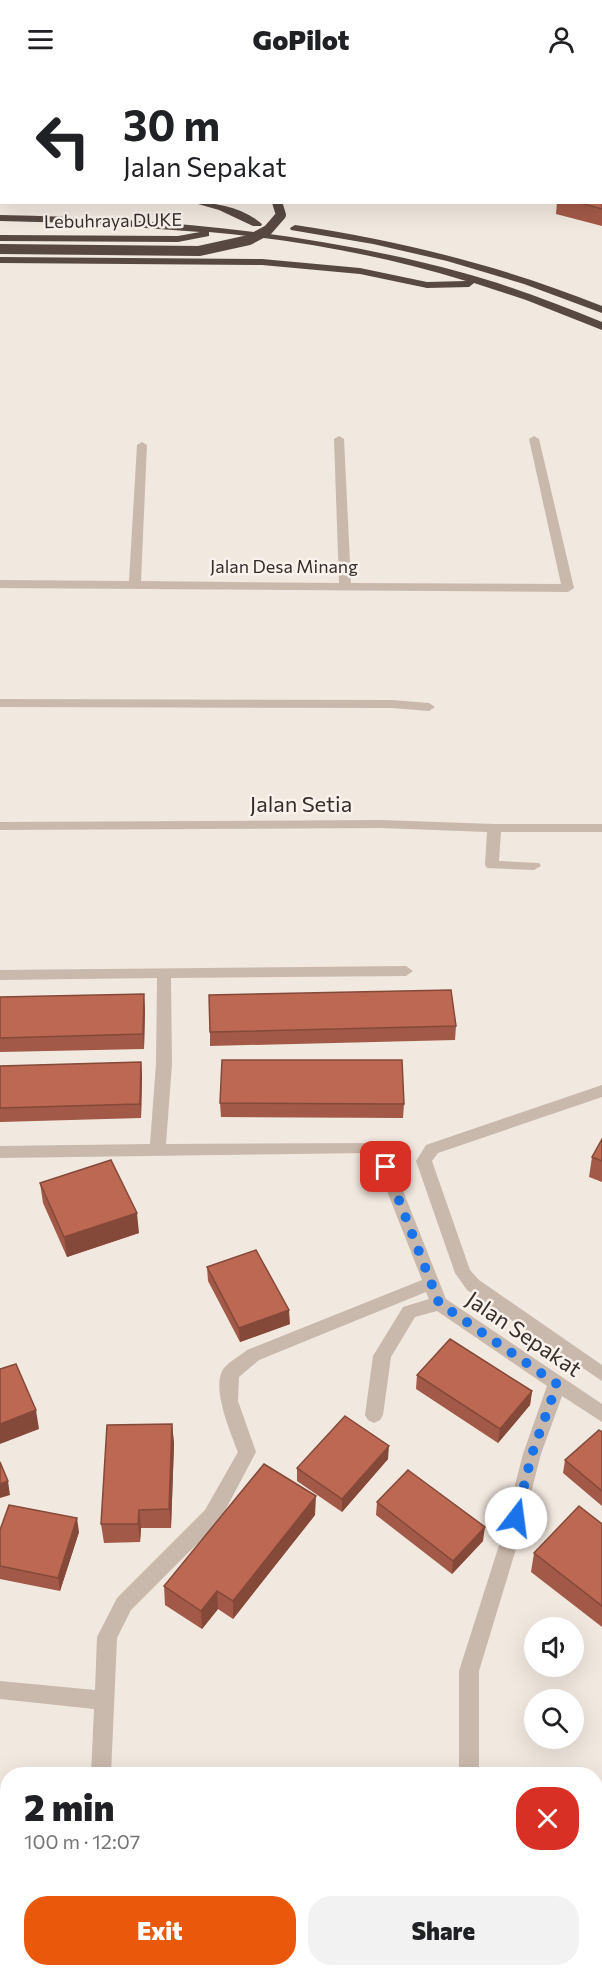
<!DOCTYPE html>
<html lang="en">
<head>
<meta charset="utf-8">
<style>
  :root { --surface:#fff; --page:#f2f2f2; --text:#202124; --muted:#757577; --accent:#ea580c }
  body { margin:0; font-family:Commissioner,sans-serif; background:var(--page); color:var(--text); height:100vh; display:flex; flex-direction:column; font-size:22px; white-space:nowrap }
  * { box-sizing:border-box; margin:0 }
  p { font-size:20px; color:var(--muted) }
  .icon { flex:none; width:33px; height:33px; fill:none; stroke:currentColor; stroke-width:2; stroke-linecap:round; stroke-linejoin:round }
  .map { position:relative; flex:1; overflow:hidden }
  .drawer { position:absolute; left:0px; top:1689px; width:603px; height:210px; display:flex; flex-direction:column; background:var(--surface); border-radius:24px 24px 0 0; box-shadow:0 6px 24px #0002 }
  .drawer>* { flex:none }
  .hud { position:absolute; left:0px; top:0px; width:603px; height:126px; box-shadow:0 6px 24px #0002; background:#fff; color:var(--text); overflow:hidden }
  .tools { position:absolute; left:524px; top:1539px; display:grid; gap:12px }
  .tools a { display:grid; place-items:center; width:60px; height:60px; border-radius:50%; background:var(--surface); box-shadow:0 6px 24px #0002; font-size:30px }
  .pin { position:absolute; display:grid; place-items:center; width:51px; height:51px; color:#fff; margin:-26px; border-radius:12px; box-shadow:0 3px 9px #0006 }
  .me { position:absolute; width:66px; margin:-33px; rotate:15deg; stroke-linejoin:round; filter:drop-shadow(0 0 4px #0008) }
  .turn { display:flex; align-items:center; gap:21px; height:126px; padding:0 24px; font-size:27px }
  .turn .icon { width:78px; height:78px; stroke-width:2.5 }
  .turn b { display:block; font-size:42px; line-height:51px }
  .round { display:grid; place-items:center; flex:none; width:63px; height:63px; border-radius:24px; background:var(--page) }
  .headline { display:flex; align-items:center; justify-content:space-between; height:102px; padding:0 24px }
  h1 { font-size:36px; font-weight:800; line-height:45px }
  .action { display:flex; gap:12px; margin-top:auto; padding:12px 24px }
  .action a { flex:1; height:69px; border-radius:24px; background:var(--accent); color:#fff; font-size:24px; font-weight:800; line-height:69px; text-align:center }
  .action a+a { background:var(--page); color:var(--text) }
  header { display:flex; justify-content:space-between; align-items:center; height:78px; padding:0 24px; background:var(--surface); font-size:27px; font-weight:800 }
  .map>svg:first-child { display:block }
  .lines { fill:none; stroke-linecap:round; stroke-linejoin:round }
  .minor { fill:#c9b8ac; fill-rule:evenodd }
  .highway { fill:#574842; fill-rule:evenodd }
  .highway-bridge { stroke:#574842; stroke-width:10 }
  .wall { fill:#a35947 }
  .shaded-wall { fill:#844939 }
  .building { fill:#bd6852; stroke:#844939; stroke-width:1.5 }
  .route { stroke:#1a73e8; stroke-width:10; stroke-dasharray:0 18 }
  .labels { text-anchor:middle; stroke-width:5; stroke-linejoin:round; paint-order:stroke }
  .far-street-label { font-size:18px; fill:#372e2a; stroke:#f9f2ec }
  .street-label { font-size:22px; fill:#372e2a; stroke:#f9f2ec }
</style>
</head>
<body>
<header><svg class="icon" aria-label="menu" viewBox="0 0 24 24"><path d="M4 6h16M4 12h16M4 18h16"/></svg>GoPilot<svg class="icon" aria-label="person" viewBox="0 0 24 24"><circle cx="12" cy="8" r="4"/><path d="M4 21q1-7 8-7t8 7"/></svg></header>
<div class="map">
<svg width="602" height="1899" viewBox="0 0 602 1899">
  <rect width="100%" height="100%" fill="#f1e8df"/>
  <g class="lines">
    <!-- minor -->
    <path class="minor" d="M490,0H498L500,2H491Z
      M534,0H542L544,2H535Z
      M339,358L344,361L351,505L561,506L529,361L534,358L539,361L574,510L568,514L0,510V502L129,503L137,367L142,364L147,367L141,503L339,505L334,361Z
      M0,621L392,622L429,625L435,629L429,633L392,630L0,629Z
      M381,742L494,746H602V754H501L499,783L539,785L541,788L534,792L487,790L485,787L487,754L381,750L0,752V744Z
      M406,888L413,893L406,898L171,900L172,986L166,1066L384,1065L446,1221L602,1326V1344L562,1318L541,1376L519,1461L479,1593V1696H459V1593L501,1461L523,1376L547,1308L437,1233L415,1239L391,1279L383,1337L380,1342L374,1345L368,1342L365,1337L373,1278L403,1229L429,1221L426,1214L259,1282L239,1299L238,1323L256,1374L219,1444L131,1532L117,1560L111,1696H91L94,1631L0,1621V1603L95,1612L97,1559L117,1520L205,1432L238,1374C231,1355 210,1308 224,1290C230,1283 240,1278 247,1272L422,1202L372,1075L0,1080V1068L150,1066L156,986L157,900L0,902V892Z
      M602,1007V1019L438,1075L432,1083L470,1192L479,1202L602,1287V1303L467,1212L455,1195L416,1083L426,1067Z
      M459,1892H481L483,1899H461Z"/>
    <!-- highway -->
    <path class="highway" d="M0,102H2V108H0Z
      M191,124C215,124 244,130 262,146L261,148H253L219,132Z
      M0,137C155,140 310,153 460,194C509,207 555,225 602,244V252L526,222L474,205L469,209L427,210L360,196L262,187L0,185V179L262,181L360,190L427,204L466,203C383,177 295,162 209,154V158L178,164L0,163V157L178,158L200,154L77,145L0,143Z
      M295,147C401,163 503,188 602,228V235L524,206L447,183L373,166L291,152L290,150Z"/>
    <!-- highway-bridge -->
    <path class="highway-bridge" d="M0,171L199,173L249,162L268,152L281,137L277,124"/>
  </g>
  <!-- wall -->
  <path class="wall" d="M55,0H170V2H55Z
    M171,0H228V2H172Z
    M270,0H392V2H270Z
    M409,0H451L459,2H409Z
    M549,0H602V20V2H552Z
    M602,95V148L556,136L557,124H602Z
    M0,919L145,930L144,971L0,974Z
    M456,948L455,962L210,968V954Z
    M141,984L142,998L141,1040L0,1044V988Z
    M220,1025L404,1026L403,1040L221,1039Z
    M602,1061V1104L589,1099L592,1079Z
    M40,1105L139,1155L67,1179L43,1125Z
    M207,1189L290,1246L240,1264L208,1203Z
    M417,1297L532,1313L530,1327L498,1365L416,1311Z
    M172,1346L174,1366L171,1450H141L140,1464L104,1465L101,1446Z
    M602,1354V1428L563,1395L565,1382Z
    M388,1381L342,1434L297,1403V1390Z
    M377,1424L483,1463L452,1496L376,1437Z
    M315,1437L233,1541L218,1531L202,1551L165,1527L164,1508Z
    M602,1446V1549L531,1494L534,1475Z
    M0,1452L79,1454L60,1513L0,1501Z"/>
  <!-- shaded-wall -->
  <path class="shaded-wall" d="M417,0H451V2H417Z
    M0,10H2V26H0Z
    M144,916L145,930L144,971L143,956Z
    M141,984L142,998L141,1040L140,1026Z
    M137,1135L139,1155L67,1179L64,1159Z
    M289,1232L290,1246L240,1264L239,1250Z
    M532,1313L530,1327L498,1365L500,1351Z
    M36,1332L39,1351L0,1366V1346Z
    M172,1346L174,1366L171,1450L169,1431Z
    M389,1368L388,1381L342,1434V1421Z
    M8,1403L10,1417L0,1420V1406Z
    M316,1418L315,1437L233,1541V1523Z
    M139,1432L141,1450L140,1464L138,1446Z
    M77,1440L79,1454L60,1513L58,1500Z
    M485,1449L483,1463L452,1496L453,1483Z
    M217,1513L218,1531L202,1551L201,1533Z"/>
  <!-- building -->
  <path class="building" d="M0,0H47L48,2H2V10H0Z
    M55,0H145L99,2H55Z
    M454,0H457L459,2H446Z
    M575,0H602V4V2H577Z
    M602,103V131L577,124H602Z
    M451,912L456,948L210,954L209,917Z
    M144,916L143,956L0,960V919Z
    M222,982H402L404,1026L220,1025Z
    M141,984L140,1026L0,1030V988Z
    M602,1061V1083L592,1079Z
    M111,1082L137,1135L64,1159L40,1105Z
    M256,1172L289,1232L239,1250L207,1189Z
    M450,1261L532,1313L500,1351L417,1297Z
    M16,1286L36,1332L0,1346V1291Z
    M345,1338L389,1368L342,1421L297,1390Z
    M172,1346L169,1431L139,1432L138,1446H101L107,1347Z
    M599,1352L602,1354V1413L565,1382Z
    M0,1384L8,1403L0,1406Z
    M264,1386L316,1418L233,1523L217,1513L201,1533L164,1508Z
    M408,1392L485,1449L453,1483L377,1424Z
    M9,1427L77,1440L58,1500L0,1488V1452Z
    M579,1428L602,1446V1528L534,1475Z"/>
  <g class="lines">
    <!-- route -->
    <path class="route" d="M386,1089L439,1225L557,1306L532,1376L516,1440"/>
  </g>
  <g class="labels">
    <!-- far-street labels -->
    <g class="far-street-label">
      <text transform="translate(113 143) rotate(-1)" y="6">Lebuhraya DUKE</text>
      <text x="284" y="495">Jalan Desa Minang</text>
    </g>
    <!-- street labels -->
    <g class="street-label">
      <text x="301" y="734">Jalan Setia</text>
      <text transform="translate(524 1256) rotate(34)" y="8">Jalan Sepakat</text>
    </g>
  </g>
</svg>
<div class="tools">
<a><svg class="icon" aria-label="sound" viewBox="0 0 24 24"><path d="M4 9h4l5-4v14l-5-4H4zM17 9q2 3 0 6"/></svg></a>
<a><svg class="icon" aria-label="search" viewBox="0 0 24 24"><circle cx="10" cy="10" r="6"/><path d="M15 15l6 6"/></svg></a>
</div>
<div class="pin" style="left:386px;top:1089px;background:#d93025"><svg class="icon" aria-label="arrive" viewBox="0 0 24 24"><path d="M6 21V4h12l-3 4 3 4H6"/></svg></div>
<svg class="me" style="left:516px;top:1440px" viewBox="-20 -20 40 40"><circle r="19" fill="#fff"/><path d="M0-13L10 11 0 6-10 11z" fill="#1a73e8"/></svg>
<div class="hud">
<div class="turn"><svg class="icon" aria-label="left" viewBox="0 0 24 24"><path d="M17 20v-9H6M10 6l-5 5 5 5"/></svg><div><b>30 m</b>Jalan Sepakat</div></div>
</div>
<section class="drawer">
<div class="headline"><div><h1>2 min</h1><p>100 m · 12:07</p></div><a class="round" style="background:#d93025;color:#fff"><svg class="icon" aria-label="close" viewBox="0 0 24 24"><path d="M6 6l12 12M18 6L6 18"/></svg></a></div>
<div class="action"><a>Exit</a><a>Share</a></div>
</section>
</div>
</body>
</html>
